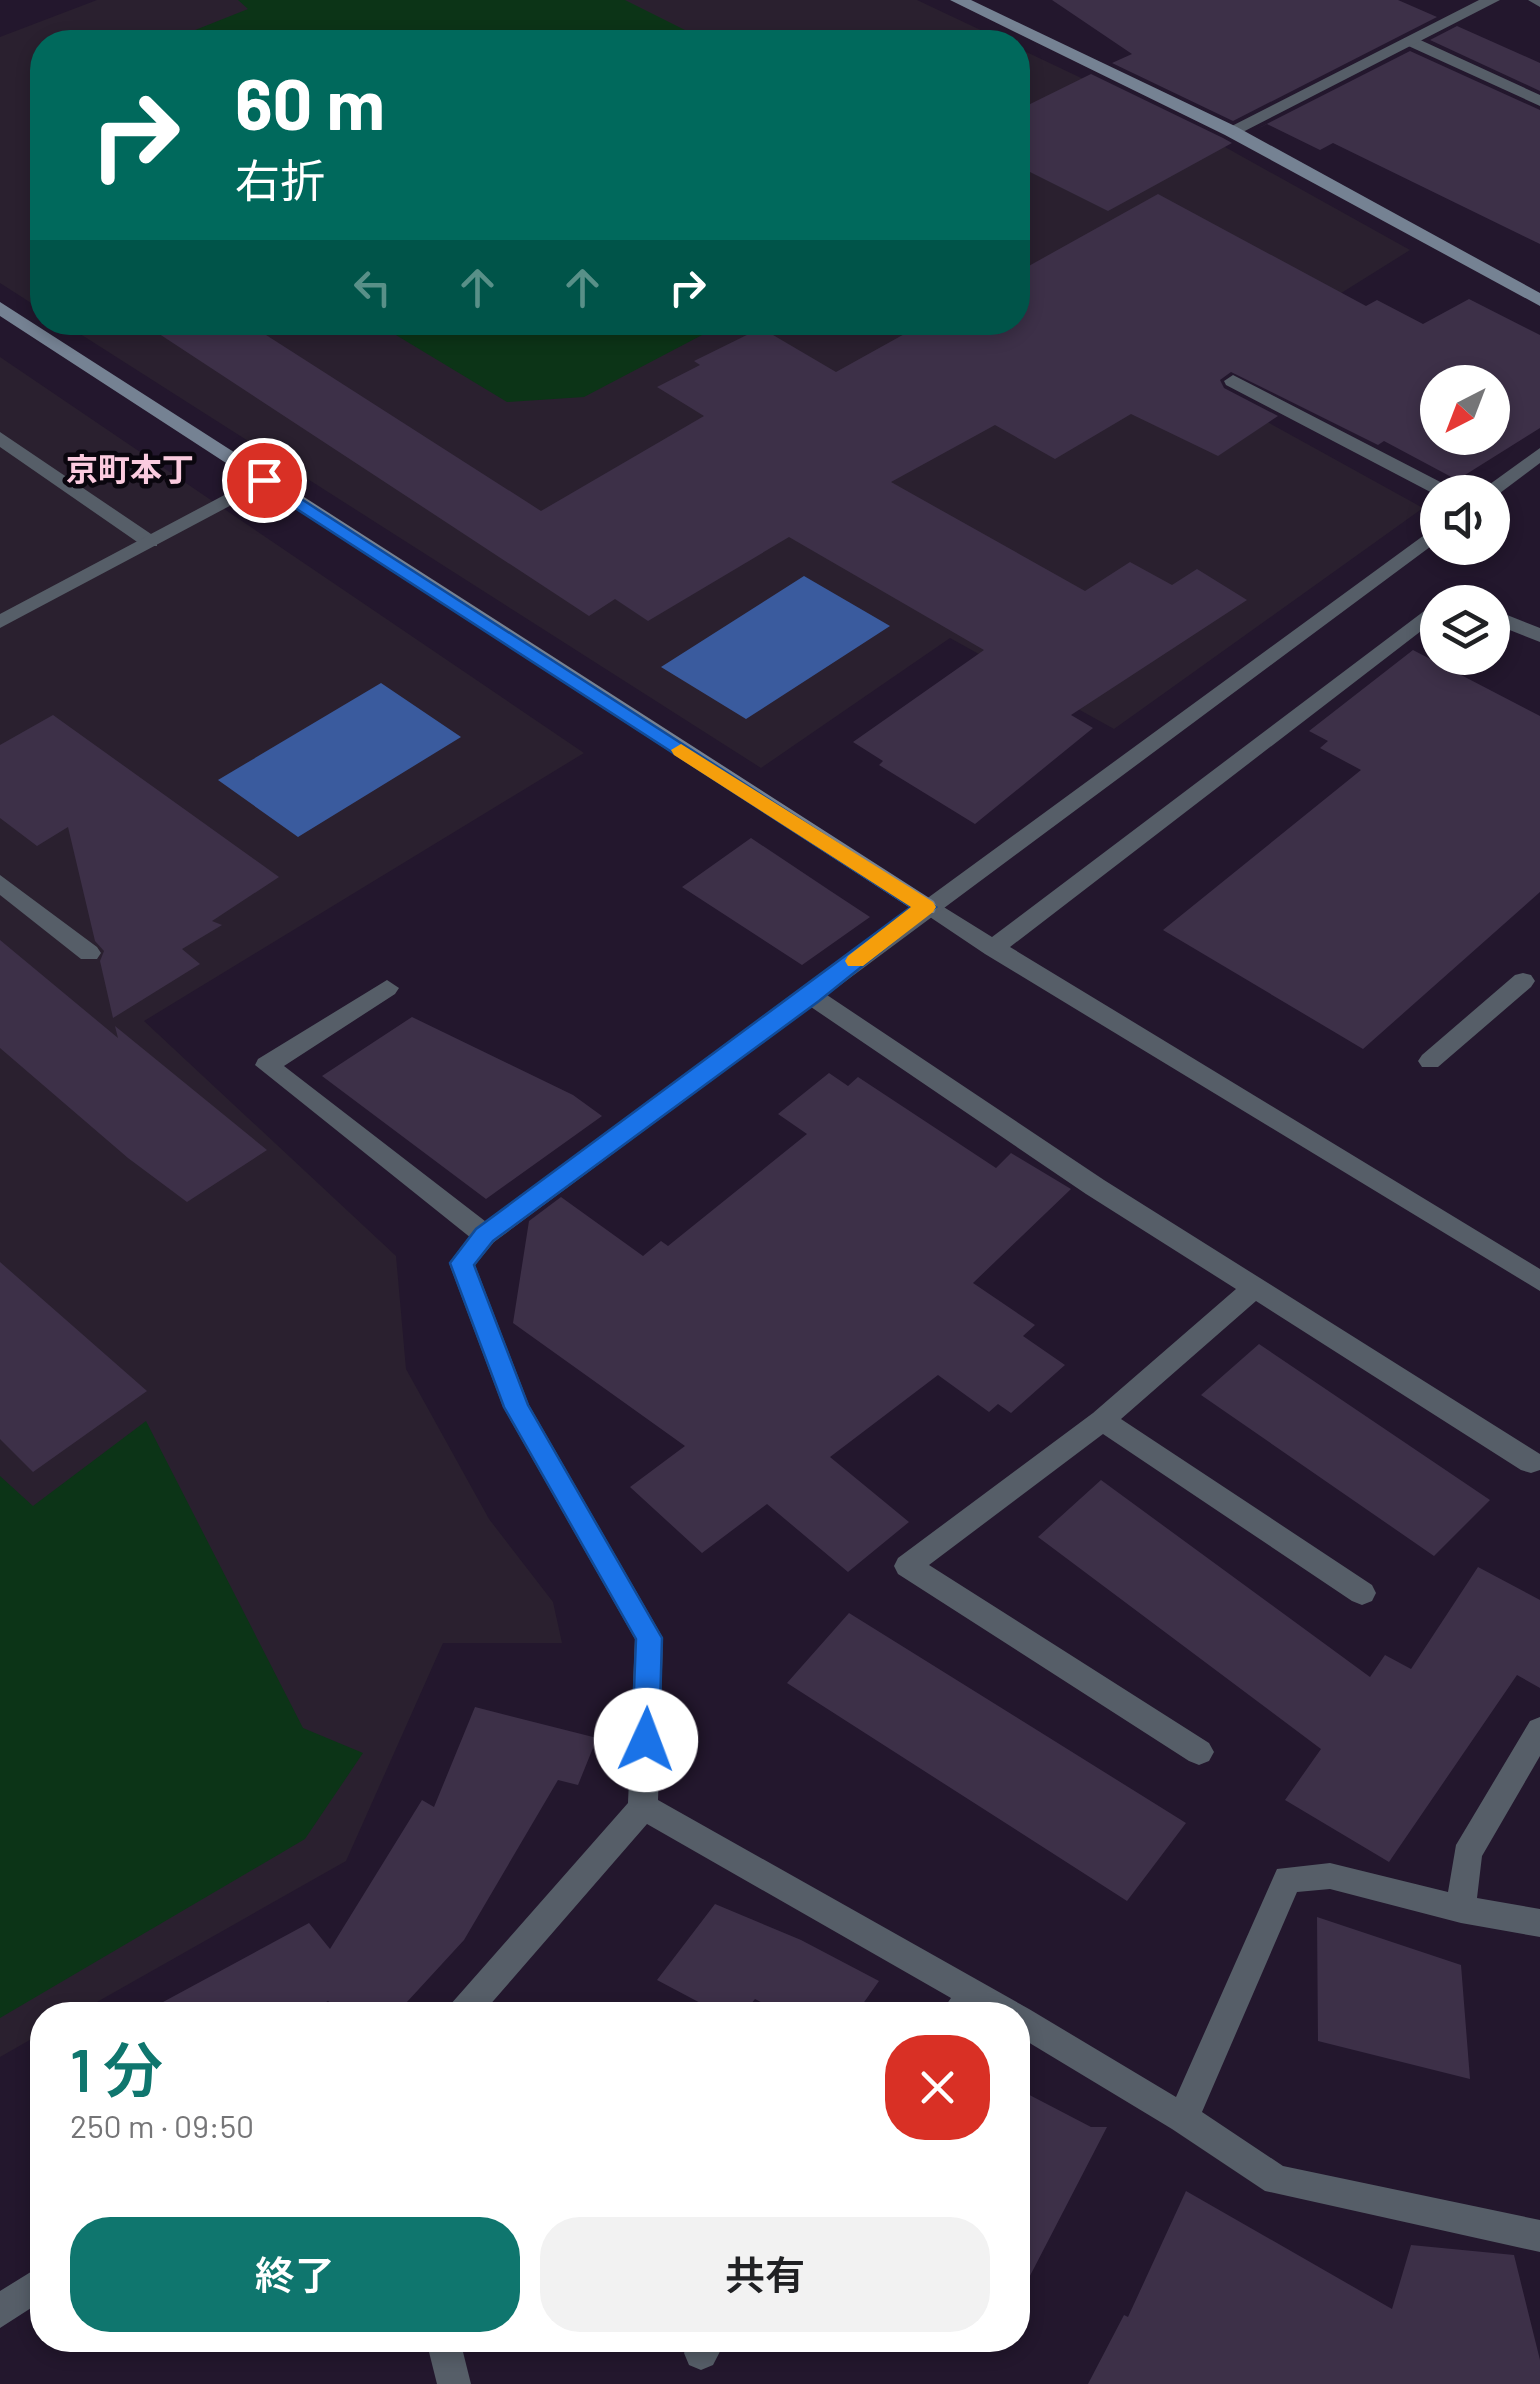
<!DOCTYPE html>
<html lang="ja">
<head>
<meta charset="utf-8">
<style>
  :root { --surface:#fff; --page:#f2f2f2; --text:#202124; --muted:#757577; --accent:#0f766e }
  body { margin:0; font-family:Barlow,"Noto Sans JP",sans-serif; background:var(--page); color:var(--text); height:100vh; display:flex; flex-direction:column; font-size:38px; white-space:nowrap }
  * { box-sizing:border-box; margin:0 }
  p { font-size:32px; color:var(--muted) }
  .icon { flex:none; width:55px; height:55px; fill:none; stroke:currentColor; stroke-width:2; stroke-linecap:round; stroke-linejoin:round }
  .map { position:relative; flex:1; overflow:hidden }
  .panel { position:absolute; left:30px; top:2002px; width:1000px; height:350px; display:flex; flex-direction:column; background:var(--surface); border-radius:40px; box-shadow:0 5px 15px #0003 }
  .panel>* { flex:none }
  .top-card { position:absolute; left:30px; top:30px; width:1000px; height:305px; border-radius:40px; box-shadow:0 5px 15px #0003; background:#00695c; color:#fff; overflow:hidden }
  .needle { width:65px; rotate:222deg }
  .tools { position:absolute; left:1420px; top:365px; display:grid; gap:20px }
  .tools a { display:grid; place-items:center; width:90px; height:90px; border-radius:50%; background:var(--surface); box-shadow:0 5px 15px #0003; font-size:50px }
  .pin { position:absolute; display:grid; place-items:center; width:85px; height:85px; color:#fff; margin:-42px; border:5px solid #fff; border-radius:50%; box-shadow:0 2px 10px #0007 }
  .me { position:absolute; width:110px; margin:-55px; rotate:2deg; stroke-linejoin:round; filter:drop-shadow(0 0 8px #0008) }
  .turn { display:flex; align-items:center; gap:35px; height:210px; padding:0 40px; font-size:45px }
  .turn .icon { width:130px; height:130px; stroke-width:2.5 }
  .turn b { display:block; font-size:70px; line-height:85px }
  .lanes { display:flex; align-items:center; height:95px; padding:0 40px; background:#0003; justify-content:center; gap:50px; direction:ltr }
  .lanes .off { opacity:.35 }
  .round { display:grid; place-items:center; flex:none; width:105px; height:105px; border-radius:40px; background:var(--page) }
  .headline { display:flex; align-items:center; justify-content:space-between; height:170px; padding:0 40px }
  h1 { font-size:60px; font-weight:600; line-height:75px; color:var(--accent) }
  .primary-button { display:flex; gap:20px; margin-top:auto; padding:20px 40px }
  .primary-button a { flex:1; height:115px; border-radius:40px; background:var(--accent); color:#fff; font-size:40px; font-weight:600; line-height:115px; text-align:center }
  .primary-button a+a { background:var(--page); color:var(--text) }
  .map>svg:first-child { display:block }
  .education { fill:#2a202f }
  .green { fill:#0c3417 }
  .water { fill:#3a5b9e }
  .building { fill:#3d3048; fill-rule:evenodd }
  .lines { fill:none; stroke-linecap:round; stroke-linejoin:round }
  .lane { fill:#565e68; fill-rule:evenodd }
  .street { fill:#565e68; fill-rule:evenodd }
  .secondary { fill:#758293; fill-rule:evenodd }
  .route { fill:#1a73e8; stroke:#114b97; stroke-width:2.5 }
  .slow { fill:#f59e0b }
  .labels { text-anchor:middle; stroke-width:9; stroke-linejoin:round; paint-order:stroke }
  .far-quarter-label { font-size:32px; font-weight:bold; fill:#fbcbdf; stroke:#0a060e }
</style>
</head>
<body>
<div class="map">
<svg width="1540" height="2384" viewBox="0 0 1540 2384">
  <rect width="100%" height="100%" fill="#23172d"/>
  <!-- education -->
  <path class="education" d="M97,0H917L1006,42H42V310L0,283V37Z
    M1018,48L1216,142L1410,250L1197,383L1423,508L1114,729L950,638L761,768L63,323L1018,322Z
    M0,357L584,753L144,1021L396,1256L406,1369L489,1519L553,1602L562,1643H443L346,1861L74,2015H42V2033L0,2057Z"/>
  <!-- green -->
  <path class="green" d="M238,0H625L709,42H165L248,9Z
    M376,323H725L584,397L507,402Z
    M146,1421L303,1728L363,1753L305,1839L0,2018V1476L33,1506Z"/>
  <!-- water -->
  <path class="water" d="M804,576L890,626L746,719L661,667Z
    M381,683L461,737L298,837L218,780Z"/>
  <!-- building -->
  <path class="building" d="M1052,0H1398L1437,17L1233,121L1112,63L1132,54Z
    M1457,26L1540,63V91L1430,40Z
    M1410,51L1540,110V244L1333,143L1320,150L1267,124L1253,131Z
    M1091,74L1223,138L1232,143L1108,211L1018,166V110Z
    M1158,194L1366,306L1377,300L1423,324L1469,299L1540,335V428L1457,480L1384,441L1378,445L1231,372L1220,380L1224,388L1278,416L1218,456L1131,414L1055,459L995,425L891,482L1085,591L1130,562L1172,585L1197,569L1247,600L1071,715L1093,728L975,824L879,765L883,761L853,742L984,650L789,537L648,621L615,599L589,616L141,322H246L541,511L704,416L657,387L700,365L694,361L761,328L836,372L926,322H1018V272ZM1438,382H1492V438H1438Z
    M1413,650L1540,716V892L1363,1049L1163,930L1361,770L1320,748L1328,741L1309,731Z
    M53,715L279,877L212,921L222,925L182,949L200,964L113,1018L100,961L104,951L95,941L68,827L37,846L0,818V745Z
    M751,838L829,890L870,917L802,965L682,887Z
    M0,940L118,1038L115,1026L267,1150L187,1202L128,1158L0,1048Z
    M412,1017L573,1095L602,1116L486,1199L322,1076Z
    M829,1073L848,1086L858,1077L996,1168L1011,1153L1071,1189L973,1283L1035,1325L1023,1336L1065,1365L1011,1413L998,1404L989,1412L938,1375L830,1457L909,1522L848,1572L767,1504L702,1553L630,1487L685,1446L513,1323L529,1221L561,1197L643,1256L661,1241L668,1246L807,1134L778,1114Z
    M0,1262L147,1391L33,1472L0,1439Z
    M1259,1344L1490,1500L1434,1556L1201,1395Z
    M1101,1480L1370,1677L1385,1655L1411,1669L1478,1567L1540,1600V1688L1517,1675L1389,1862L1285,1800L1321,1749L1038,1537Z
    M849,1613L1186,1823L1127,1901L787,1683Z
    M475,1707L597,1738L578,1785L558,1780L464,1940L395,2015H346L328,2001L303,2015H139L309,1923L330,1949L422,1800L434,1807Z
    M715,1904L801,1940L879,1981L855,2015H785L755,1999L742,2015H723L657,1980Z
    M1317,1917L1461,1965L1470,2079L1318,2041Z
    M1018,2089L1091,2127H1107L1018,2299Z
    M1186,2191L1392,2309L1411,2245L1514,2255L1540,2360V2384H1088L1124,2315L1128,2317Z"/>
  <g class="lines">
    <!-- lane -->
    <path class="lane" d="M1528,0H1540V7Z
      M1404,38H1416L1540,95V106L1404,44Z
      M1233,375L1452,488L1455,492H1438V496L1226,385L1224,381Z
      M0,432L157,538V546H143L0,447Z
      M1452,590L1476,602H1438V618L1010,947L1540,1269V1291L985,954L915,907L926,899L934,901L992,937Z
      M1492,609L1540,628V642L1492,623Z
      M0,875L97,947L101,953L97,959H81L0,895Z
      M1523,973L1531,975L1535,981L1531,987L1438,1067H1422L1418,1061L1422,1055L1515,975Z
      M387,980L399,988L395,994L284,1066L494,1228L498,1235L494,1242H476L255,1065L258,1059Z"/>
    <!-- street -->
    <path class="street" d="M1479,0H1500L1237,135L1222,131Z
      M1540,448V463L1496,496L1479,492Z
      M264,474L271,476V484L0,628V614Z
      M1438,525V541L827,995L1104,1180L1540,1454V1470L1531,1473L1521,1470L1256,1301L1121,1419L1372,1585L1376,1593L1372,1601L1362,1605L1352,1601L1103,1434L929,1565L1209,1743L1214,1752L1209,1761L1199,1765L1189,1761L898,1574L894,1566L898,1558L1093,1413L1236,1289L1086,1194L811,1007L494,1242L475,1265L529,1405L663,1638L658,1800L1029,2009L1176,2097L1277,1869L1330,1863L1448,1892L1456,1845L1530,1721L1540,1717V1756L1482,1856L1477,1898L1540,1909V1937L1461,1923L1330,1889L1297,1892L1202,2112L1283,2166L1540,2220V2252L1265,2191L1172,2129L1018,2036V2015H939L951,1998L647,1824L481,2015H445L450,2005L628,1803L635,1639L503,1407L449,1263L476,1228Z
      M42,2265V2301L0,2328V2291Z
      M426,2340H460L471,2384H437Z
      M690,2340H726L713,2365L701,2370L689,2365L684,2353Z"/>
    <!-- secondary -->
    <path class="secondary" d="M950,0H971L1237,127L1540,293V306L1225,135Z
      M0,302L934,901L937,907L934,913H918L0,316Z"/>
  </g>
  <!-- route -->
  <path class="route" d="M264,475L936,907L819,1001L493,1241L474,1265L528,1405L662,1638L659,1740L655,1748L646,1751L636,1748L632,1740L636,1639L504,1407L450,1263L476,1229L911,907L258,484L255,480Z"/>
  <!-- slow -->
  <path class="slow" d="M681,744L933,902L936,907L933,912L863,966H848L845,961L848,956L911,907L674,755L671,750Z"/>
  <g class="labels">
    <!-- far-quarter labels -->
    <g class="far-quarter-label">
      <text x="130" y="481">京町本丁</text>
    </g>
  </g>
</svg>
<div class="tools">
<a><svg class="needle" viewBox="-14 -14 28 28"><path d="M0-13l5 13h-10z" fill="#e53935"/><path d="M0 13l5-13h-10z" fill="#757577"/></svg></a>
<a><svg class="icon" aria-label="sound" viewBox="0 0 24 24"><path d="M4 9h4l5-4v14l-5-4H4zM17 9q2 3 0 6"/></svg></a>
<a><svg class="icon" aria-label="layers" viewBox="0 0 24 24"><path d="M12 4l9 5-9 5-9-5zM3 14l9 5 9-5"/></svg></a>
</div>
<div class="pin" style="left:264px;top:480px;background:#d93025"><svg class="icon" aria-label="arrive" viewBox="0 0 24 24"><path d="M6 21V4h12l-3 4 3 4H6"/></svg></div>
<svg class="me" style="left:646px;top:1740px" viewBox="-20 -20 40 40"><circle r="19" fill="#fff"/><path d="M0-13L10 11 0 6-10 11z" fill="#1a73e8"/></svg>
<div class="top-card">
<div class="turn"><svg class="icon" aria-label="right" viewBox="0 0 24 24"><path d="M7 20v-9h11M14 6l5 5-5 5"/></svg><div><b>60 m</b>右折</div></div>
<div class="lanes"><svg class="icon off" aria-label="left" viewBox="0 0 24 24"><path d="M17 20v-9H6M10 6l-5 5 5 5"/></svg><svg class="icon off" aria-label="ahead" viewBox="0 0 24 24"><path d="M12 20V5M6 11l6-6 6 6"/></svg><svg class="icon off" aria-label="ahead" viewBox="0 0 24 24"><path d="M12 20V5M6 11l6-6 6 6"/></svg><svg class="icon" aria-label="right" viewBox="0 0 24 24"><path d="M7 20v-9h11M14 6l5 5-5 5"/></svg></div>
</div>
<section class="panel">
<div class="headline"><div><h1>1 分</h1><p>250 m · 09:50</p></div><a class="round" style="background:#d93025;color:#fff"><svg class="icon" aria-label="close" viewBox="0 0 24 24"><path d="M6 6l12 12M18 6L6 18"/></svg></a></div>
<div class="primary-button"><a>終了</a><a>共有</a></div>
</section>
</div>
</body>
</html>
